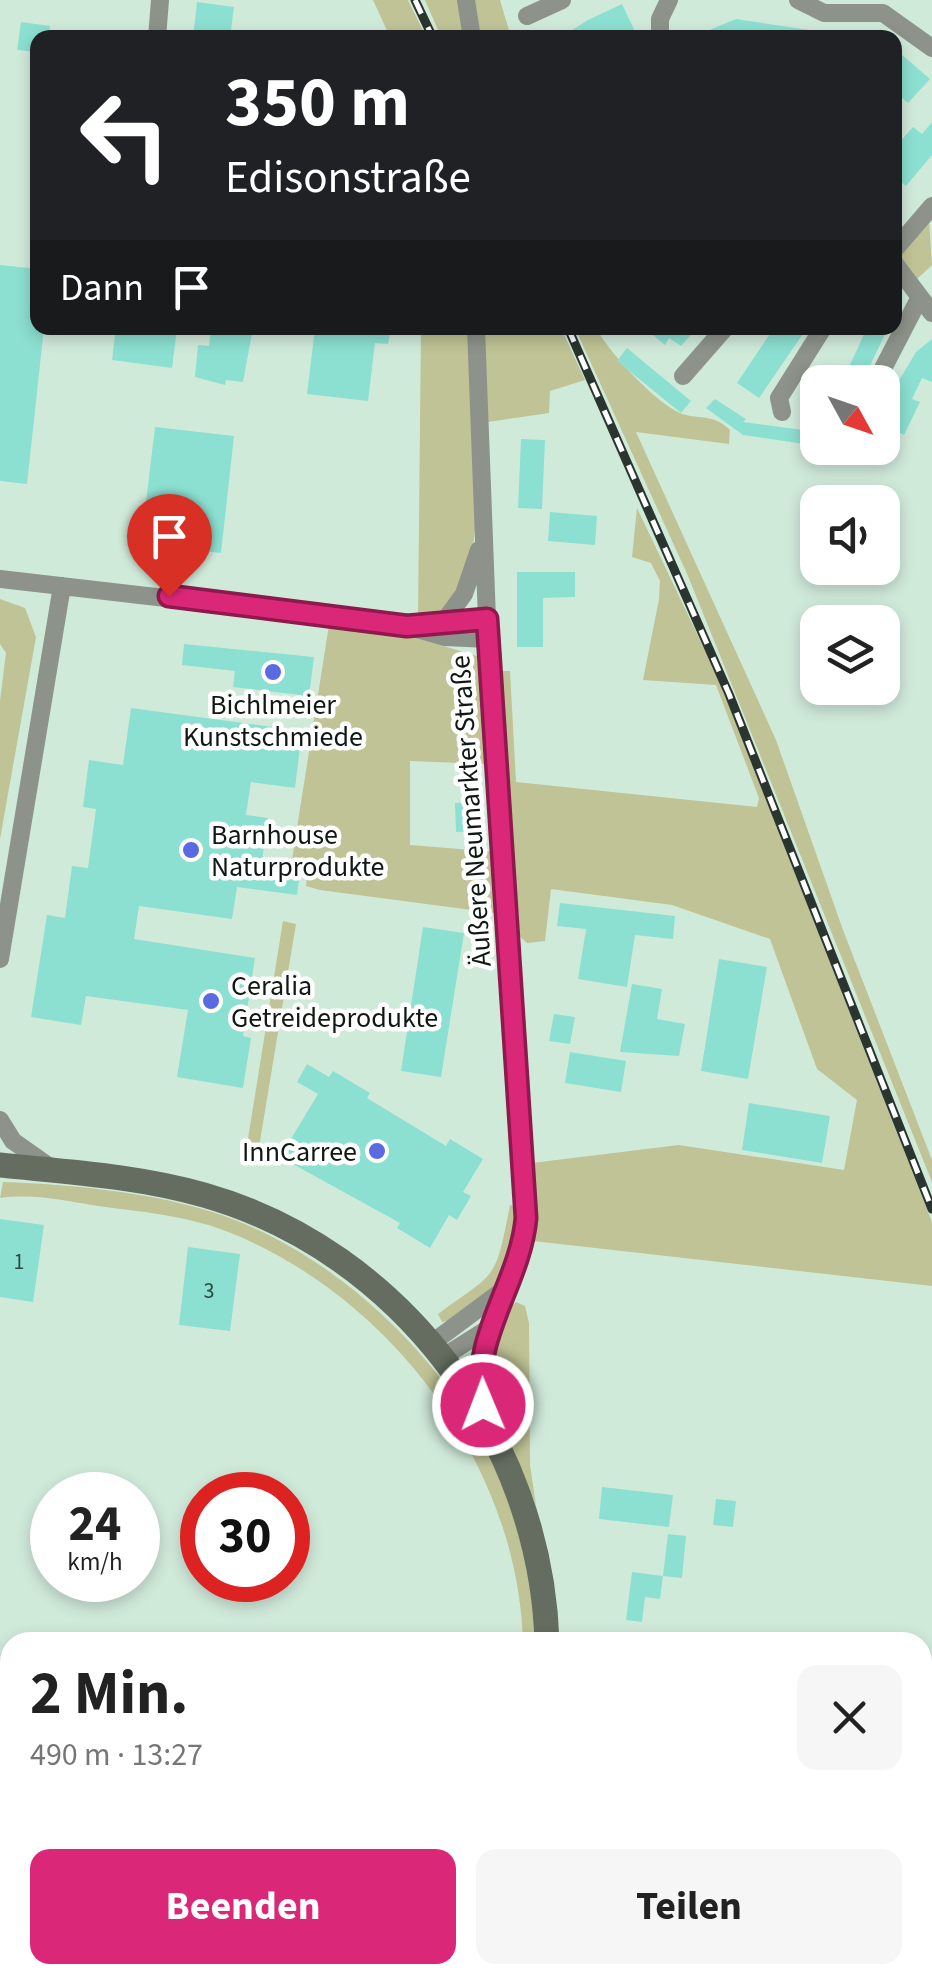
<!DOCTYPE html>
<html lang="de">
<head>
<meta charset="utf-8">
<style>
  :root { --surface:#fff; --page:#f6f6f6; --text:#222; --muted:#767676; --accent:#db2777 }
  body { margin:0; font-family:"Source Sans 3",sans-serif; background:var(--page); color:var(--text); height:100vh; display:flex; flex-direction:column; font-size:38px; white-space:nowrap }
  * { box-sizing:border-box; margin:0 }
  p { font-size:32px; color:var(--muted) }
  .icon { flex:none; width:55px; height:55px; fill:none; stroke:currentColor; stroke-width:2; stroke-linecap:round; stroke-linejoin:round }
  .map { position:relative; flex:1; overflow:hidden }
  .drawer { position:absolute; left:0px; top:1632px; width:932px; height:352px; display:flex; flex-direction:column; background:var(--surface); border-radius:30px 30px 0 0; box-shadow:0 5px 15px #0003 }
  .drawer>* { flex:none }
  .top-card { position:absolute; left:30px; top:30px; width:872px; height:305px; border-radius:20px; box-shadow:0 5px 15px #0003; background:#202124; color:#fff; overflow:hidden }
  .needle { width:65px; rotate:130deg }
  .controls { position:absolute; left:800px; top:365px; display:grid; gap:20px }
  .controls a { display:grid; place-items:center; width:100px; height:100px; border-radius:20px; background:var(--surface); box-shadow:0 5px 15px #0003; font-size:50px }
  .speed { position:absolute; left:30px; top:1472px; display:flex; gap:20px; font-size:50px; font-weight:700; text-align:center }
  .speed>* { display:grid; place-content:center; width:130px; height:130px; border-radius:50%; background:var(--surface); box-shadow:0 5px 15px #0003; line-height:1 }
  .speed small { font-size:25px; font-weight:400 }
  .speed .limit { border:15px solid #d22; background:#fff; color:#111 }
  .pin { position:absolute; display:grid; place-items:center; width:85px; height:85px; color:#fff; margin:-102px -42px; border-radius:50% 50% 50% 0; rotate:-45deg; box-shadow:0 0 10px #0007 }
  .pin .icon { rotate:45deg }
  .me { position:absolute; width:110px; margin:-55px; rotate:359deg; stroke-linejoin:round; filter:drop-shadow(0 0 8px #0008) }
  .turn { display:flex; align-items:center; gap:35px; height:210px; padding:0 30px; font-size:45px }
  .turn .icon { width:130px; height:130px; stroke-width:2.5 }
  .turn b { display:block; font-size:70px; line-height:85px }
  .then { display:flex; align-items:center; height:95px; padding:0 30px; background:#0003; gap:20px; font-size:38px }
  .round { display:grid; place-items:center; flex:none; width:105px; height:105px; border-radius:20px; background:var(--page) }
  .headline { display:flex; align-items:center; justify-content:space-between; height:170px; padding:0 30px }
  h1 { font-size:60px; font-weight:700; line-height:75px }
  .button { display:flex; gap:20px; margin-top:auto; padding:20px 30px }
  .button a { flex:1; height:115px; border-radius:20px; background:var(--accent); color:#fff; font-size:40px; font-weight:700; line-height:115px; text-align:center }
  .button a+a { background:var(--page); color:var(--text) }
  .map>svg:first-child { display:block }
  .green { fill:#bfc395 }
  .building { fill:#8ce0d1 }
  .lines { fill:none; stroke-linecap:round; stroke-linejoin:round }
  .street { stroke:#8d938a; stroke-width:18 }
  .secondary { stroke:#646d60; stroke-width:25 }
  .rail-casing { stroke:#2a352f; stroke-width:9 }
  .rail { stroke:#fff; stroke-width:5; stroke-dasharray:15; stroke-linecap:butt }
  .route-casing { stroke:#8e194d; stroke-width:25 }
  .route { stroke:#db2777; stroke-width:18 }
  .poi-dot { fill:#5a6be2; stroke:#fff; stroke-width:4 }
  .labels { text-anchor:middle; stroke-width:9; stroke-linejoin:round; paint-order:stroke }
  .number-label { font-size:22px; fill:#2e4a42 }
  .poi-label { font-size:28px; fill:#0f1813; stroke:#fff; text-anchor:start }
  .street-label { font-size:28px; fill:#0f1813; stroke:#fff }
</style>
</head>
<body>
<div class="map">
<svg width="932" height="1984" viewBox="0 0 932 1984">
  <rect width="100%" height="100%" fill="#d0eada"/>
  <!-- green -->
  <path class="green" d="M373,0H408L426,37H390Z
    M425,0H459L463,37H441Z
    M474,0H500L511,37H481Z
    M929,219L932,265L915,281L895,255Z
    M421,328H469C471,394 491,540 458,596C453,604 443,611 436,618L418,619Z
    M484,328H561L585,380L550,391L549,413L488,422Z
    M575,328H596C608,351 660,409 686,415C704,419 715,415 730,430L729,444L636,432L776,740L843,930L932,1160V1182L688,576Z
    M637,508L720,682L932,1222V1286L533,1241L532,1163L679,1145L844,1170L857,1100L817,1069L770,939L672,905L551,889L545,941L527,943L517,934L501,671H510L516,782L757,807L759,798L716,685L643,680L659,599L660,581L651,563L632,557Z
    M0,599L25,608L36,637L0,839V701L6,653L0,644Z
    M329,625L417,638L477,656L487,764L410,761V845L497,852L502,914L320,890L306,886L308,869L291,866Z
    M283,921L296,924L259,1147L252,1150L247,1145Z
    M3,1182C73,1184 170,1194 235,1220C352,1266 462,1376 507,1494C526,1543 532,1591 537,1642H523C518,1467 393,1299 231,1233C192,1217 147,1212 105,1207C71,1202 35,1193 0,1198Z
    M510,1205L516,1206C514,1254 496,1312 442,1322L438,1314C498,1270 495,1282 510,1205Z
    M516,1302L525,1306L529,1323L530,1465L536,1505C514,1443 452,1359 516,1302Z
    M0,1733L10,1734V1975H538V1984H0Z"/>
  <!-- building -->
  <path class="building" d="M197,2L234,7L230,38H193Z
    M622,4L638,38H559L588,20Z
    M736,19L809,30L808,38H690Z
    M21,22L50,26L49,38H38V52L17,50Z
    M895,49L930,79L908,103L895,92Z
    M932,122V155L906,186L895,177V147L913,127L922,134Z
    M0,265L38,269V328H44L27,484L0,481Z
    M116,328H177L172,368L112,360Z
    M211,328H253L243,382L226,380L225,385L195,377L198,345L209,346Z
    M315,328H391L388,344L375,343L368,401L307,394Z
    M653,328H697L681,346L669,338L665,345L653,335L657,330Z
    M774,328H807L759,398L737,383Z
    M867,328H888L862,382H842Z
    M932,339V382L922,378L912,399L920,402L904,435L882,424V409L916,352Z
    M627,348L691,401L681,413L617,361Z
    M715,399L746,419L743,422L818,432V446L743,435L706,408Z
    M155,427L234,436L221,553L141,544Z
    M521,439L545,440L542,509L518,508Z
    M550,512L597,516L595,545L548,541Z
    M517,572H575V597L543,598V647H517Z
    M184,644L314,657L309,696L233,687L235,671L182,665Z
    M131,708L302,731L295,788L251,782L246,815L268,818L261,868L300,873L297,895L237,887L232,919L139,906L134,939L255,958L243,1036L251,1038L243,1088L177,1077L188,1010L86,996L81,1025L31,1017L47,915L65,918L72,866L88,868L96,809L83,807L89,760L123,765Z
    M474,802L475,831L456,832L455,803Z
    M560,903L675,916L673,939L635,935L627,987L578,979L586,929L557,926Z
    M423,927L464,933L441,1077L401,1071Z
    M719,959L767,967L748,1079L701,1071Z
    M632,984L662,989L657,1019L685,1024L679,1056L620,1052Z
    M554,1014L575,1017L570,1044L549,1041Z
    M570,1052L626,1061L621,1092L565,1083Z
    M307,1064L329,1077L333,1071L370,1093L367,1098L446,1146L450,1139L483,1159L463,1192L471,1196L457,1220L449,1215L430,1248L397,1228L400,1223L280,1157L318,1094L297,1082Z
    M749,1103L830,1116L822,1163L742,1150Z
    M0,1219L44,1225L33,1302L0,1297Z
    M188,1247L240,1254L230,1331L179,1325Z
    M602,1487L673,1495L669,1527L599,1519Z
    M716,1499L736,1501L733,1527L713,1525Z
    M668,1534L686,1536L682,1578L663,1576Z
    M632,1572L663,1576L660,1599L645,1597L642,1622L626,1620Z"/>
  <g class="lines">
    <!-- street -->
    <path class="street" d="M466,0L472,38
      M798,0L824,13H883L932,48
      M527,16L562,0
      M157,38L160,0
      M660,38V19L669,0
      M895,249L932,206
      M895,264L932,313
      M476,328L487,619L526,1218C520,1288 468,1342 485,1414
      M683,376L725,328
      M876,382L920,297
      M782,412L779,398L823,328
      M0,579L407,626L445,637L488,639
      M445,620L464,594L479,550
      M407,626L487,619
      M0,959L62,586
      M0,1120L13,1141L50,1167
      M432,1343L502,1291
      M443,1357L489,1328"/>
    <!-- secondary -->
    <path class="secondary" d="M0,1165C68,1172 138,1176 204,1195C401,1251 541,1440 547,1642
      M549,1975V1984"/>
    <defs>
      <path id="rail" d="M415,0L433,38
        M568,328L729,694L932,1209"/>
    </defs>
    <!-- rail casing -->
    <use href="#rail" class="rail-casing"/>
    <!-- rail -->
    <use href="#rail" class="rail"/>
  </g>
  <g class="lines">
    <defs>
      <path id="route" d="M169,596L407,626L487,619L526,1218C520,1284 470,1337 483,1405"/>
    </defs>
    <!-- route casing -->
    <use href="#route" class="route-casing"/>
    <!-- route -->
    <use href="#route" class="route"/>
  </g>
  <!-- markers -->
  <g class="poi-dot">
    <circle cx="273" cy="672" r="10"/>
    <circle cx="191" cy="850" r="10"/>
    <circle cx="211" cy="1001" r="10"/>
    <circle cx="377" cy="1151" r="10"/>
  </g>
  <g class="labels">
    <!-- number labels -->
    <g class="number-label">
      <text x="19" y="1269">1</text>
      <text x="209" y="1298">3</text>
    </g>
    <!-- poi labels -->
    <g class="poi-label">
      <text x="273" y="714" text-anchor="middle">Bichlmeier<tspan x="273" dy="32">Kunstschmiede</tspan></text>
      <text x="211" y="844">Barnhouse<tspan x="211" dy="32">Naturprodukte</tspan></text>
      <text x="231" y="995">Ceralia<tspan x="231" dy="32">Getreideprodukte</tspan></text>
      <text x="357" y="1161" text-anchor="end">InnCarree</text>
    </g>
    <!-- street labels -->
    <g class="street-label">
      <text transform="translate(470 811) rotate(-94)" y="10">Äußere Neumarkter Straße</text>
    </g>
  </g>
</svg>
<div class="controls">
<a><svg class="needle" viewBox="-14 -14 28 28"><path d="M0-13l5 13h-10z" fill="#e53935"/><path d="M0 13l5-13h-10z" fill="#767676"/></svg></a>
<a><svg class="icon" aria-label="sound" viewBox="0 0 24 24"><path d="M4 9h4l5-4v14l-5-4H4zM17 9q2 3 0 6"/></svg></a>
<a><svg class="icon" aria-label="layers" viewBox="0 0 24 24"><path d="M12 4l9 5-9 5-9-5zM3 14l9 5 9-5"/></svg></a>
</div>
<div class="speed"><div>24<small>km/h</small></div><div class="limit">30</div></div>
<div class="pin" style="left:169px;top:596px;background:#d93025"><svg class="icon" aria-label="arrive" viewBox="0 0 24 24"><path d="M6 21V4h12l-3 4 3 4H6"/></svg></div>
<svg class="me" style="left:483px;top:1405px" viewBox="-20 -20 40 40"><circle r="17" fill="#db2777" stroke="#fff" stroke-width="3"/><path d="M0-11L8 9 0 5-8 9z" fill="#fff"/></svg>
<div class="top-card">
<div class="turn"><svg class="icon" aria-label="left" viewBox="0 0 24 24"><path d="M17 20v-9H6M10 6l-5 5 5 5"/></svg><div><b>350 m</b>Edisonstraße</div></div>
<div class="then">Dann<svg class="icon" aria-label="arrive" viewBox="0 0 24 24"><path d="M6 21V4h12l-3 4 3 4H6"/></svg></div>
</div>
<section class="drawer">
<div class="headline"><div><h1>2 Min.</h1><p>490 m · 13:27</p></div><a class="round"><svg class="icon" aria-label="close" viewBox="0 0 24 24"><path d="M6 6l12 12M18 6L6 18"/></svg></a></div>
<div class="button"><a>Beenden</a><a>Teilen</a></div>
</section>
</div>
</body>
</html>
